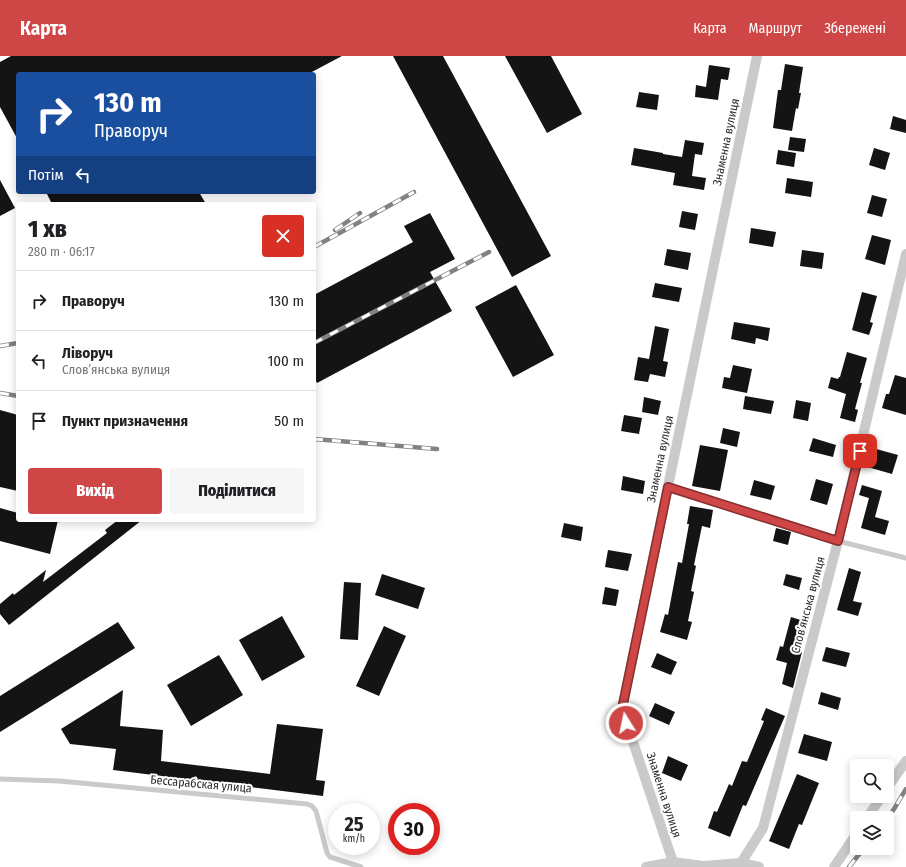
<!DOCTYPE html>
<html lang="uk">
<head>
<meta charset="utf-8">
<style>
  :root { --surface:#fff; --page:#f6f6f6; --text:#202124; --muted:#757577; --line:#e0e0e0; --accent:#ce4645 }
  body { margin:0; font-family:"Fira Sans Condensed",sans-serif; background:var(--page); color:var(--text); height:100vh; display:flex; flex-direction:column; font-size:15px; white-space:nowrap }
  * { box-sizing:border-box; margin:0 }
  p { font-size:13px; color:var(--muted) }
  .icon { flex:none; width:22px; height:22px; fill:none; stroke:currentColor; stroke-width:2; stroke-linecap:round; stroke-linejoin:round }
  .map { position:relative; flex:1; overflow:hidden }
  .panel { position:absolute; left:16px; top:146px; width:300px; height:320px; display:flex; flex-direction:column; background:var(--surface); border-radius:4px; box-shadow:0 2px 10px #0003 }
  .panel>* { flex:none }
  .hud { position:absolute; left:16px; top:16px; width:300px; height:122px; border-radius:4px; box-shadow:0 2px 10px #0003; background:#1a4fa0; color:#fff; overflow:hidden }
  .controls { position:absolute; left:850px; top:703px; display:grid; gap:8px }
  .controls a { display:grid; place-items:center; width:44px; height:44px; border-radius:4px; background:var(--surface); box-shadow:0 2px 10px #0003; font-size:20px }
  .speed { position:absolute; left:328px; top:747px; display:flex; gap:8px; font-size:20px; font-weight:700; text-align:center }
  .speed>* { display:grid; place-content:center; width:52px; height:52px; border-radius:50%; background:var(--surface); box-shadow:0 2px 10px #0003; line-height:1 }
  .speed small { font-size:10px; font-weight:400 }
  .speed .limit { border:6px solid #d22; background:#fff; color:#111 }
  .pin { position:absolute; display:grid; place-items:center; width:34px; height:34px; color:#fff; margin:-17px; border-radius:8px; box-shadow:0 2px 6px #0006 }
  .me { position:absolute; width:44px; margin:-22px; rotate:350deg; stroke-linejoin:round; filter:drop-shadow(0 0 3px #0008) }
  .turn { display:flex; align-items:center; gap:14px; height:84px; padding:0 12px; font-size:18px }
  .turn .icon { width:52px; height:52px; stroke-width:2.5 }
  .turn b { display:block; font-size:28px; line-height:34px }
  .then { display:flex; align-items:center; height:38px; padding:0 12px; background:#0003; gap:8px; font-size:15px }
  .round { display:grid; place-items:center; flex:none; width:42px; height:42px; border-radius:4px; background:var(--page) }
  .head { display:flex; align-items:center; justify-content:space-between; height:68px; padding:0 12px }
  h1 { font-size:24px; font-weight:800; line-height:30px }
  .cta { display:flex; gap:8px; margin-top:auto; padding:8px 12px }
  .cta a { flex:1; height:46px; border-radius:4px; background:var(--accent); color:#fff; font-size:16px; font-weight:800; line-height:46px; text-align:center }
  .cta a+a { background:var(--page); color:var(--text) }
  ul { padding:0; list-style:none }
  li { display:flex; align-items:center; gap:12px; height:60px; padding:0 12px; border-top:1px solid var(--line) }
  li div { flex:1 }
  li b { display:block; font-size:15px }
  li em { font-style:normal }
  header { display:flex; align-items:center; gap:24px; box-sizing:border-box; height:56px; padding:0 20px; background:var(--accent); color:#fff }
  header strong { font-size:19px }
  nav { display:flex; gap:22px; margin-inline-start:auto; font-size:14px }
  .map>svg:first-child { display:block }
  .building { fill:#141414 }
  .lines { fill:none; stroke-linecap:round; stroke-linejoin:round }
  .service { stroke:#cacaca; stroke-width:5 }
  .minor { stroke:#cacaca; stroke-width:10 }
  .rail-casing { stroke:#828282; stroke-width:4.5 }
  .rail { stroke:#fff; stroke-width:3; stroke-dasharray:9; stroke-linecap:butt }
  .route-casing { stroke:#862e2d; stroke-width:10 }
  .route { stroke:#ce4645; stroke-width:7 }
  .labels { text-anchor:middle; stroke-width:4; stroke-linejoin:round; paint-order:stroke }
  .street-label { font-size:12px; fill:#2d2d2d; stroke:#fff }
</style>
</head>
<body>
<header>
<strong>Карта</strong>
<nav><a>Карта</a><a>Маршрут</a><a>Збережені</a></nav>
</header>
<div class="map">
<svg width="906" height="811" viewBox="0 0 906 811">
  <rect width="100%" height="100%" fill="#fff"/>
  <!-- building -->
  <path class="building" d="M11,0H342L308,18H18V84L0,51V6Z
    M393,0H443L551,200L512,221Z
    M505,0H551L582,58L547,77Z
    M785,8L803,11L799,37H801L798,53L796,52L792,75L773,72L778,34H781Z
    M709,9L730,12L728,24L721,23L718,44L695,41L696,29L706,31Z
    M639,36L659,39L657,54L636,51Z
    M893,60L906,64V77L890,73Z
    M790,81L806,83L804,96L788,94Z
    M685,84L704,87L702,99L695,98L692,120L706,122L704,134L673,129L675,117L631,109L634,92L663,97V98L682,101Z
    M874,92L890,97L885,114L869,109Z
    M778,94L796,97L794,111L776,108Z
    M787,122L813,126L811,141L785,137Z
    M0,124L15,152L0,160Z
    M46,136H199L206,148H52Z
    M872,139L887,143L882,161L867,157Z
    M682,155L698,158L695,174L679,171Z
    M430,157L455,203L430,216L452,255L317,327L314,321V239L413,186L404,170Z
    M751,172L776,176L773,191L749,187Z
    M872,179L891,184L885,209L865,203Z
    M667,193L691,197L688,214L664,209Z
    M802,194L824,197L822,213L800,210Z
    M655,227L682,232L679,246L652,241Z
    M516,229L554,299L513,321L475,251Z
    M862,236L877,240L870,266L873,267L869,279L852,274Z
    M734,266L770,272L768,285L756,282L755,288L731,283Z
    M655,270L669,273L663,305L668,306L665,321L650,318L648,326L634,324L638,301L649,303Z
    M847,296L867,302L860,327H862L855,353L858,354L855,366L840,362L846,338L828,332L831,321L838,323L839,321H840Z
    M733,309L752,313L747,337L722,332L724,321L730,322Z
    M895,319L906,322V359L882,352L886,338H889Z
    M745,340L774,345L771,358L743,353Z
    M644,341L661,345L658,359L642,356Z
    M796,344L811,347L808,365L793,362Z
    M0,354L18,359V435L0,431Z
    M624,359L642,362L639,378L621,375Z
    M723,372L740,376L737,391L720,387Z
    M813,382L836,389L833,401L809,395Z
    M700,389L728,394L720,435L692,430Z
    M869,391L898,399L892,418L864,410Z
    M623,420L645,425L643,438L621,434Z
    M816,423L833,428L827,449L810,444Z
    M754,424L775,430L771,444L750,439Z
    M862,429L882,435L875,461L889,465L885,479L861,472L869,442L859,439Z
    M690,450L713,454L710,472L702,470L694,509L696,510L691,535L694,536L688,565L692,566L687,584L660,576L665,558L668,559L678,506L682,507L689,468H687Z
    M0,452L18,457V464H58L50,498L0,485Z
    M118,464H142L9,569L0,558V548L13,537L14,539L46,514L43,526L107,477L105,474Z
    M564,467L583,471L581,485L561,481Z
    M776,472L791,476L788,489L773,485Z
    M608,494L632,498L628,515L605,511Z
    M849,512L861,516L853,545L862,547L858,560L837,554Z
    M382,518L425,532L418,553L375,539Z
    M786,518L802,522L799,534L783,529Z
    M344,526L361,527L358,584L340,583Z
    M605,531L619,534L616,550L602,548Z
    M282,560L305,601L262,625L239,584Z
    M791,561L807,566L798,595L802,596L793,632L782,628L787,607L776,604L780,590L783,591Z
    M118,566L135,592L0,676V640Z
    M384,570L406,580L379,640L356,630Z
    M826,591L850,597L846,611L822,605Z
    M657,597L677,606L671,619L651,611Z
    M219,599L243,639L191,670L167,629Z
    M123,634L120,670L163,674L161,705L270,718L277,668L323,673L316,724L325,725L323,740L113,714L116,693L70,688L61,673Z
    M821,636L841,642L838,654L818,648Z
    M655,647L675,656L669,669L649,660Z
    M766,652L785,660L746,750L743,749L730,781L708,772L714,755L717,756L729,728L732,730L742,705L747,706L764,665L761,664Z
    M804,678L832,686L827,705L798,697Z
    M668,700L688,709L681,725L662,717Z
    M797,718L819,727L802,769L799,768L789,793L769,785Z"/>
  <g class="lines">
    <!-- service -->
    <path class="service" d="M668,431L838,485L906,502
      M0,723L59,725L307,748L312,750L316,755L327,797L330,801L361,811"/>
    <!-- minor -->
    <path class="minor" d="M887,732L906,705
      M867,762L882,740
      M673,806L622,653L757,0
      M741,807L759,811
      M646,811L673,806L703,810L741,807L763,772L838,485L906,198
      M834,811L857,777"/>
    <defs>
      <path id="rail" d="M335,174L360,157
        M314,191L414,136
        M314,287L489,196
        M0,290L18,287
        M0,337L18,340
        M314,383L437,393
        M887,763L894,753L906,733
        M849,811L864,792"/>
    </defs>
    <!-- rail casing -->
    <use href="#rail" class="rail-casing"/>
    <!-- rail -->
    <use href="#rail" class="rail"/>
  </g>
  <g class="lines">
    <defs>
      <path id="route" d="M626,667L622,653L668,431L838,485L860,395"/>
    </defs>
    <!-- route casing -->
    <use href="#route" class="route-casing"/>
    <!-- route -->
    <use href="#route" class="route"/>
  </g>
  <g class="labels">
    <!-- street labels -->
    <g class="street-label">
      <text transform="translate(726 86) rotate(-78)" y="4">Знаменна вулиця</text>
      <text transform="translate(660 403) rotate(-78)" y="4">Знаменна вулиця</text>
      <text transform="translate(808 549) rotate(-75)" y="4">Слов’янська вулиця</text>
      <text transform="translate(201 728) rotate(5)" y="4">Бессарабская улица</text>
      <text transform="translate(664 739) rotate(72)" y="4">Знаменна вулиця</text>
    </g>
  </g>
</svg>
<div class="controls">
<a><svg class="icon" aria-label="search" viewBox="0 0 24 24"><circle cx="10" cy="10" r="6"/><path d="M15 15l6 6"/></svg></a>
<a><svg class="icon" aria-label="layers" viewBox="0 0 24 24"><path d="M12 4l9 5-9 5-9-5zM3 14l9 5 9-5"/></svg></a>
</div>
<div class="speed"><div>25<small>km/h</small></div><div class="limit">30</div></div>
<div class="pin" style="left:860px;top:395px;background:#d93025"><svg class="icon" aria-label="arrive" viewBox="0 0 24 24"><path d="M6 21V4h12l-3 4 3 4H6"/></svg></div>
<svg class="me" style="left:626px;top:667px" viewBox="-20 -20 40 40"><circle r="17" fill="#ce4645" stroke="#fff" stroke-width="3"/><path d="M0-11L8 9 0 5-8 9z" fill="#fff"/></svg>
<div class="hud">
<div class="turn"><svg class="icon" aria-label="right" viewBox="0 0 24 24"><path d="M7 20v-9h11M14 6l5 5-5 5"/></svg><div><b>130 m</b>Праворуч</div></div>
<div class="then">Потім<svg class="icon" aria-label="left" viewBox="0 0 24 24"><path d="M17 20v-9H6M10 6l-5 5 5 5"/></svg></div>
</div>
<section class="panel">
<div class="head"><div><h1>1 хв</h1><p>280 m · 06:17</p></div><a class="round" style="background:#d93025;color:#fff"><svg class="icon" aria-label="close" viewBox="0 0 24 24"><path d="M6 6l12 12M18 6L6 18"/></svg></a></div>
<ul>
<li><svg class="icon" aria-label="right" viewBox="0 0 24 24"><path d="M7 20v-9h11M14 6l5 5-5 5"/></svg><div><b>Праворуч</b></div><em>130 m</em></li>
<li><svg class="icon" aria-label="left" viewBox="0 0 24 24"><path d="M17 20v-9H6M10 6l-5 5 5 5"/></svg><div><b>Ліворуч</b><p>Слов’янська вулиця</p></div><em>100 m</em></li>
<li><svg class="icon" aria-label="arrive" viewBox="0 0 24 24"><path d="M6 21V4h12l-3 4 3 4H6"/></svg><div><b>Пункт призначення</b></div><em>50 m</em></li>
</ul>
<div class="cta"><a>Вихід</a><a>Поділитися</a></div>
</section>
</div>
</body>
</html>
